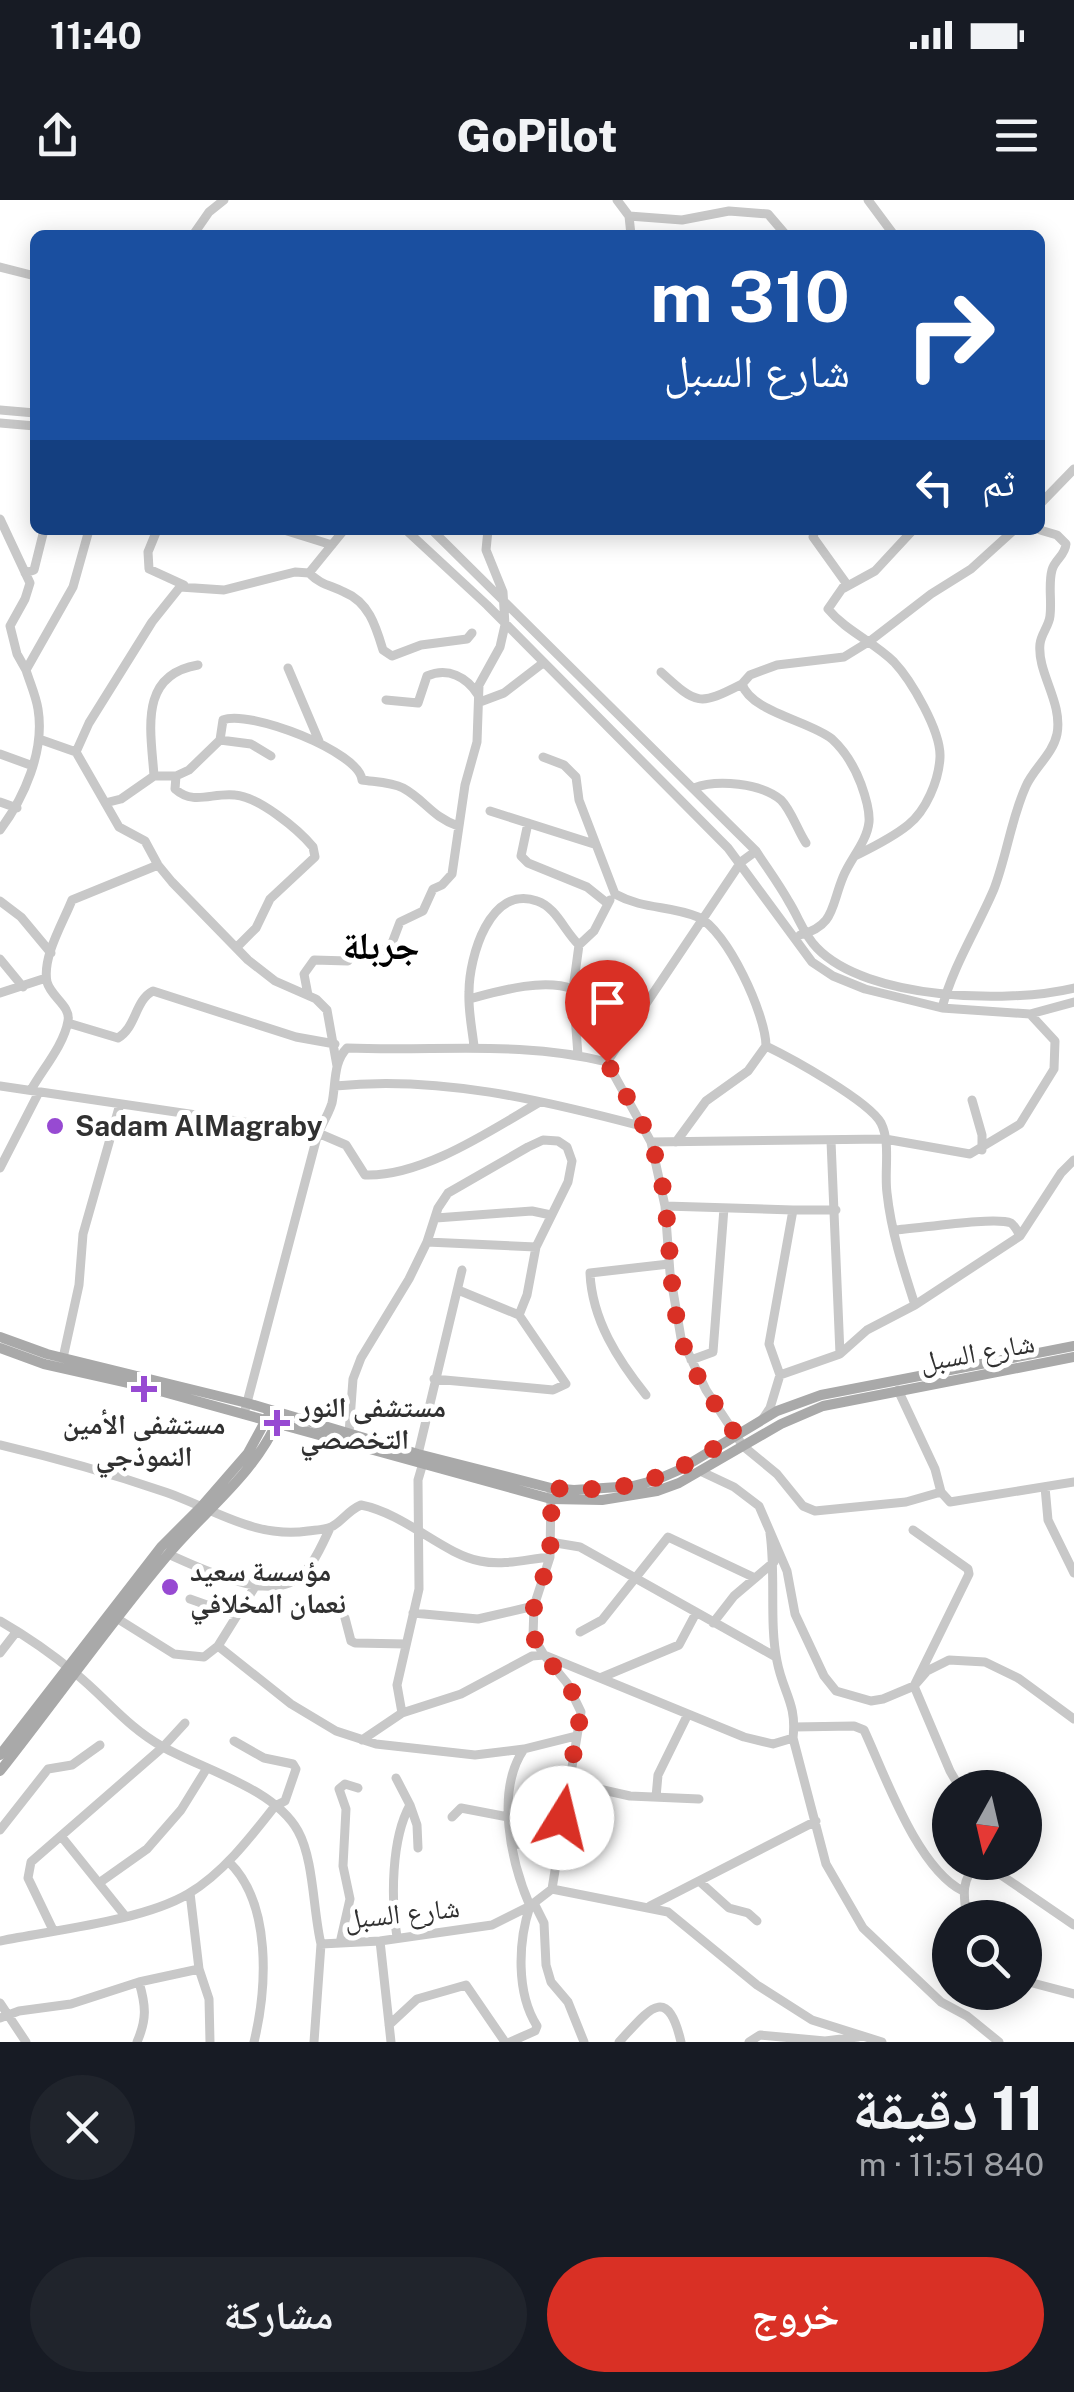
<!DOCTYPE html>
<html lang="ar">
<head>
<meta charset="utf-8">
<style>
  :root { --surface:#171b24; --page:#20242c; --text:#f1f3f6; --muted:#9ea1a6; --accent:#d93025 }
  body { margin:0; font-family:"Public Sans","Noto Naskh Arabic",sans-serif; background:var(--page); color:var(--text); direction:rtl; height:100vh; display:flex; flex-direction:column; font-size:38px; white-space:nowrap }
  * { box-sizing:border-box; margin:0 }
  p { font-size:32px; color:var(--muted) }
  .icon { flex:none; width:55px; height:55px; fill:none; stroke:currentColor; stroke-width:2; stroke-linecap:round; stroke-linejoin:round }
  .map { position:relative; height:1842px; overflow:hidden; direction:ltr }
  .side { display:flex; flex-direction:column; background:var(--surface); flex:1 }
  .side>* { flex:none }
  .banner { position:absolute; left:30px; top:30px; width:1015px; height:305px; border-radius:15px; box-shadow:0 5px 25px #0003; direction:rtl; background:#1a4fa0; color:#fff; overflow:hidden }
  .needle { width:65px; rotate:188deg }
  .controls { position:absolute; left:932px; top:1570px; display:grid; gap:20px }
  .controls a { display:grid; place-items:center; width:110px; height:110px; border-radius:50%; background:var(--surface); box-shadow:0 5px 25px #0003; font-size:50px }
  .pin { position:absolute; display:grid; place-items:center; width:85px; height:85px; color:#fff; margin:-102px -42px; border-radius:50% 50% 50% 0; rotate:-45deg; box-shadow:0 0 10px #0007 }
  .pin .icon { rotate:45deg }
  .me { position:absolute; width:110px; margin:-55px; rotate:9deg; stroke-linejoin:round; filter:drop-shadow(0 0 8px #0008) }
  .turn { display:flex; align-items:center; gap:35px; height:210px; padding:0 30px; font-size:45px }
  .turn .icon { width:130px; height:130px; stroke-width:2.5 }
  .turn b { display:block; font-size:70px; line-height:85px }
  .then { display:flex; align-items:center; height:95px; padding:0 30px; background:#0003; gap:20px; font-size:38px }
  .round { display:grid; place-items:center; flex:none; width:105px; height:105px; border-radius:52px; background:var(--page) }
  .headline { display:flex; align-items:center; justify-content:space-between; height:170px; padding:0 30px }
  h1 { font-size:60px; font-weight:800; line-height:75px }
  .cta { display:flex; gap:20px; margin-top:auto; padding:20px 30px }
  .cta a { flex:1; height:115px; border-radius:60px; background:var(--accent); color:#fff; font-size:40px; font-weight:800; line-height:115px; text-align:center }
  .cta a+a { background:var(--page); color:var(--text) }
  .status { display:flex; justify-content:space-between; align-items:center; height:70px; padding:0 50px; background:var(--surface); direction:ltr }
  .status svg { height:28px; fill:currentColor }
  header { display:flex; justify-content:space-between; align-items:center; height:130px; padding:0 30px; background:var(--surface); font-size:45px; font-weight:800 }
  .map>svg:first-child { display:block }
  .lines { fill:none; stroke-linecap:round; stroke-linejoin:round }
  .minor { stroke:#c8c8c8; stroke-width:9 }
  .major { stroke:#a9a9a9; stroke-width:10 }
  .route { stroke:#d93025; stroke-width:18; stroke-dasharray:0 32.4 }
  .poi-dot { fill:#974ad2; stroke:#fff; stroke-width:4 }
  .labels { text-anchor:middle; stroke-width:10; stroke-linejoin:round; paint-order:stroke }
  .poi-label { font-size:28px; font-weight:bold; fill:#313131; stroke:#fff; text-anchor:start }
  .street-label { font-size:28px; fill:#313131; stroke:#fff }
  .district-label { font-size:38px; font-weight:bold; fill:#000; stroke:#fff }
</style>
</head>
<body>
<div class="status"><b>11:40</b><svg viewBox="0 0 49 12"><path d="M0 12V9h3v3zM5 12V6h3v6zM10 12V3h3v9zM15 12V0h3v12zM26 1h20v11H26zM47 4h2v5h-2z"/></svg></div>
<header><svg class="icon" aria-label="menu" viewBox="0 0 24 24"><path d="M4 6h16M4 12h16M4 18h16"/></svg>GoPilot<svg class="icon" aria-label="share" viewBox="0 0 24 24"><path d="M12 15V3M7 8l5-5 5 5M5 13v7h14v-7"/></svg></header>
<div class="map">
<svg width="1074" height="1842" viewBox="0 0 1074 1842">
  <rect width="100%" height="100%" fill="#fff"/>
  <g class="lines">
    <!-- minor -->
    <path class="minor" d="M617,0L629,16L631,35
      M868,0L894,35
      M629,16L682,20L729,11L768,14L786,35
      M193,35L209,12L224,0
      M0,67L35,76
      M0,210L35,213
      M0,223L35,226
      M1040,304L1074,269
      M0,319L30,383L25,399L10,426L17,454L26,470
      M157,330L148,352L149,369L184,385
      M284,330L332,345
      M406,330L487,405L728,648L812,762L833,776L865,789L942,808L1030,814L1074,802
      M432,330L756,651C767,668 779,684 789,702C799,718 804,735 817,748C867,800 1008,804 1074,788
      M815,330L813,337L846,383L828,409C846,431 874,442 894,462C911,480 941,531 940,557C939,580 926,611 908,625C892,638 873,647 855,656
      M25,373L34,370L44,330
      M309,373C321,385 330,385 344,392C369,402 376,427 383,450L392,456L421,445L467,439L472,433
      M844,388L875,371L913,330
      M288,468L319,541
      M661,472C697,505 699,506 742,484
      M386,500L418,503L427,476C448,467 467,477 478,495
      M480,502L504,493L543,463
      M39,539L76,552
      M220,540L251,544L271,556
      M0,554L33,566
      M543,557L564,565L576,577L579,600L615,694C644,710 670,705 698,717C727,730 766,815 766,846C791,858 869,901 881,923C891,943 884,971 887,993C891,1031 903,1068 915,1105
      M154,576C151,531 138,475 198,465
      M176,576L175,589C194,606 213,592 235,595C259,597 298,629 313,647L315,657L270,699L256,728L237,747
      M694,588C717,579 761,583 781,600C791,610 798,631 806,643
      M0,602L17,608
      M105,603L121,599L154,576H176L189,570L220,540L223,520C249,509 360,552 362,580C375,582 391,582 403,588C425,600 432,617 458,626
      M490,611L594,644
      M528,623L521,656L528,663L587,687L607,703
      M0,630C24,598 45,551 38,509C36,496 30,483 26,470L73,387L89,330
      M0,701L21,717L51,753
      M800,735C835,726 831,706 843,677C850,659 867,642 869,622C870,610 865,595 861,584C855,568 845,551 832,539C810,521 751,512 742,484L750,475L777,465L844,457L870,441L931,394L971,369L1014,330
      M579,745L594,731L610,700
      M0,759L23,787
      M0,793L46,778
      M308,795L304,774L314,760L348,761L356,745H360L389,751L400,722L423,711L433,689L442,685L452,674L465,585L477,542L479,485L500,447L505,425L503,392L486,350L488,330
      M469,799C499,791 543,778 573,789
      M942,808C953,766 977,729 994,689C1007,655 1011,619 1026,586C1034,568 1053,554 1057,534C1063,502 1037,473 1040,444C1041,434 1049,426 1050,416C1052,400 1048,385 1052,370C1055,359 1065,356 1066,344L1057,335L1040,330
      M68,823L118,838C136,828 135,800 153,791L296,837L335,844
      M474,846C472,828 468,810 469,792C469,757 490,684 537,701C556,707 565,732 579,745L573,789L578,855
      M607,862L741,662L756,651
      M337,866L327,810L316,799L275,781L248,760L172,682L158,665L145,641L119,627L76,552L89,523L152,422L180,387L224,390L295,372L309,373L344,330
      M0,886L318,933C323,923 329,913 332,903C336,884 333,862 347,848C434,852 522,840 607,862L651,942L665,1006L670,1073L681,1138L706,1190L743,1246L777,1274L803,1306L815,1311L906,1302L941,1292
      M335,886C438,875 542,900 641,926
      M31,890C42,870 64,845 68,821C71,806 51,797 47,782C42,757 63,723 72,700L158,665
      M972,900L982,935V950
      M831,941L840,1154
      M651,942L885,939L970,954L1020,924L1054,869L1055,841L1030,814
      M676,942L706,901L748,871L766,846
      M0,968L39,892
      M665,1006L793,1010L769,1144L780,1175
      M793,1010H836
      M436,1018L532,1011L551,1015
      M894,1030C916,1029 995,1016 1011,1023C1015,1026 1018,1032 1020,1036
      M427,1042L536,1047L527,1095L519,1115L458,1090
      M63,1158L79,1085L83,1034L120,904
      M691,1160L713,1152L724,1008
      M434,1179L553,1190L566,1184L519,1115
      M898,1190L935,1269L941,1292L950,1302L1074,1282
      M646,1195C618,1160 592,1120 590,1073L669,1064
      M244,1214L318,933L346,945L365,975C422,977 490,931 538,903
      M762,1220L770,1208L780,1175L840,1154L867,1130L915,1105L1020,1036L1061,973L1074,960
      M349,1233L353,1179L361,1158L409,1079L427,1042L438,1008L448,993L528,947L543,940L558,941L567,947L572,961L568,982L536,1047
      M0,1245C55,1258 109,1273 162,1291C211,1307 253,1339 308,1331C314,1330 325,1330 331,1327C342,1322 347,1311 361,1305C406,1314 443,1354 480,1361C504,1366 527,1359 550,1357
      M418,1254L462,1070
      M700,1271L734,1287L759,1306L787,1371L795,1414L824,1476L836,1491L871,1501L883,1499L914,1486L927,1471L949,1460L985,1462L1018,1478L1074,1519
      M1045,1287L1048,1320L1074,1373
      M913,1330L968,1369L969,1374L914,1486L950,1571L960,1588
      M550,1342L580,1347L776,1457
      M168,1354C197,1367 257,1396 289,1383C310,1375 321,1347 330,1328
      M190,1399L235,1415
      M413,1413L478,1419L534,1406
      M345,1418L351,1441L355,1443L406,1444
      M118,1419L174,1454L204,1457L218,1446L256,1385
      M0,1421C26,1436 52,1454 75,1473C107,1499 126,1526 163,1547C204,1570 274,1588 298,1631C314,1660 313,1711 321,1744L380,1741L492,1725L530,1706L552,1689L581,1512L567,1483L544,1455L533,1436L534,1406L550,1357L551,1292
      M713,1423L734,1396L774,1362
      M580,1432L602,1420L668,1337L753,1377
      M218,1446L291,1504L336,1531L376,1544L475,1555L524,1549
      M0,1453L17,1431
      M600,1478L679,1445L696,1413
      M402,1513L397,1485L419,1389L418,1280L423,1263
      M794,1527L854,1526L864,1530C885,1575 917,1668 963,1691
      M793,1538L826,1664L863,1728L941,1802L967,1816L999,1842
      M362,1540L402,1513L461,1494L532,1456L544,1455L744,1537L773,1544L793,1538C797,1503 783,1493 777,1461C769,1422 776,1375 770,1333
      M396,1578L410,1605C391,1639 391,1700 397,1737
      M568,1582L630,1596L699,1599
      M656,1597L658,1575L688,1514
      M410,1605L417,1625L418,1648
      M452,1617L461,1608L508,1617
      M0,1630L48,1569L72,1565L100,1545
      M61,1636L126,1717
      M513,1644L558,1645
      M229,1662C272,1704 267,1788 254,1842
      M982,1662L1074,1725
      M699,1681L729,1708L748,1713L757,1721
      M99,1683L147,1649L181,1610L207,1568
      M552,1689L668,1712L757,1785L812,1820L882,1842
      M190,1693L199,1769L209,1799L210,1842
      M534,1703L544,1723L546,1765L551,1782L568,1802L584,1842
      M650,1706L816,1621
      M967,1718C963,1694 961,1680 978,1662
      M53,1730L28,1678L31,1662L163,1547L185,1523
      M0,1741C54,1730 142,1721 188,1694C223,1673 250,1638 275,1606L285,1601L296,1569L293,1564L264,1558L234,1541
      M380,1741L391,1842
      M340,1743L350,1699L343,1666L346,1609L339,1589L345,1584L358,1588
      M1025,1781L1074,1794
      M0,1803L26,1842
      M0,1818L19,1811L71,1804L139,1782L199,1769
      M389,1825L417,1799L466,1785L505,1842
      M137,1842C147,1819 146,1806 139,1782
      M314,1842L321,1744
      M510,1842L535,1831L537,1826C516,1793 518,1742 530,1706C511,1662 495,1591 524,1549L576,1536
      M619,1842C648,1811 667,1782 681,1842
      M749,1842L760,1835L825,1841L858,1837"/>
    <!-- major -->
    <path class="major" d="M0,1137L47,1154L247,1203L418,1254L551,1288L574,1290L633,1286L656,1280L679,1270L777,1211L821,1195L1074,1146
      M0,1148L44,1164L142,1186L551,1299L602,1300L657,1291L679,1283L781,1224L823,1206L1074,1157
      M0,1555L161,1347L201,1307L248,1253L268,1216
      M0,1571C56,1500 108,1426 166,1357C204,1311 254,1275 278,1220"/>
  </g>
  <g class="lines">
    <!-- route -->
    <path class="route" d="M562,1618L581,1512L568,1483L544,1456L533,1436L534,1406L550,1357L552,1288C634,1294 668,1278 736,1235C716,1205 689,1170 680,1134C665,1072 674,1004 651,943C643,920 619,886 607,862"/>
  </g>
  <!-- markers -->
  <g class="poi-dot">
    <circle cx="55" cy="926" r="10"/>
    <path d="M139 1174h10v10h10v10h-10v10h-10v-10h-10v-10h10z"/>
    <path d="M272 1208h10v10h10v10h-10v10h-10v-10h-10v-10h10z"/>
    <circle cx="170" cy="1387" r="10"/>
  </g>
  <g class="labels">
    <!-- poi labels -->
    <g class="poi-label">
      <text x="75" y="936">Sadam AlMagraby</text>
      <text x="300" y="1217">مستشفى النور<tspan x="300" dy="32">التخصصي</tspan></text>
      <text x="144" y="1234" text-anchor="middle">مستشفى الأمين<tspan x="144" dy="32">النموذجي</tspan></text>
      <text x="190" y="1381">مؤسسة سعيد<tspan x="190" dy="32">نعمان المخلافي</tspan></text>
    </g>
    <!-- street labels -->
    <g class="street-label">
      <text transform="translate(977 1152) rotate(-10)" y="10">شارع السبل</text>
      <text transform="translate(402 1713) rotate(-6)" y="10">شارع السبل</text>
    </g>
    <!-- district labels -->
    <g class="district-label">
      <text x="381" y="759">جربلة</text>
    </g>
  </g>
</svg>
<div class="controls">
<a><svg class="needle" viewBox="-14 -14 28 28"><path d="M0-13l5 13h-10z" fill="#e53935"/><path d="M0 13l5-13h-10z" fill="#9ea1a6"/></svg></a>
<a><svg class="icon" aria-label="search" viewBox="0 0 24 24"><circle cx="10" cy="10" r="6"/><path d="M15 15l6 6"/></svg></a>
</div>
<div class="pin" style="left:607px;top:862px;background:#d93025"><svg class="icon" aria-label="arrive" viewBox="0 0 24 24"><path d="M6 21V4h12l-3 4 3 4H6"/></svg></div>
<svg class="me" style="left:562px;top:1618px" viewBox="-20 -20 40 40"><circle r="19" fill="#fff"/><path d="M0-13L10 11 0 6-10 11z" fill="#d93025"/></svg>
<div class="banner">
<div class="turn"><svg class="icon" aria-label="right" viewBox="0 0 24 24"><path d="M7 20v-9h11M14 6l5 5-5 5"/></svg><div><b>310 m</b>شارع السبل</div></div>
<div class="then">ثم<svg class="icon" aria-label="left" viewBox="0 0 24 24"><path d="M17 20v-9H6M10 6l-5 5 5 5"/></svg></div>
</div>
</div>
<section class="side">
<div class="headline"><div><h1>11 دقيقة</h1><p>840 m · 11:51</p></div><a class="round"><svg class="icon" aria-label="close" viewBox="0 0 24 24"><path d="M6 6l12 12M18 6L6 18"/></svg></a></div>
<div class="cta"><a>خروج</a><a>مشاركة</a></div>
</section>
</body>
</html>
